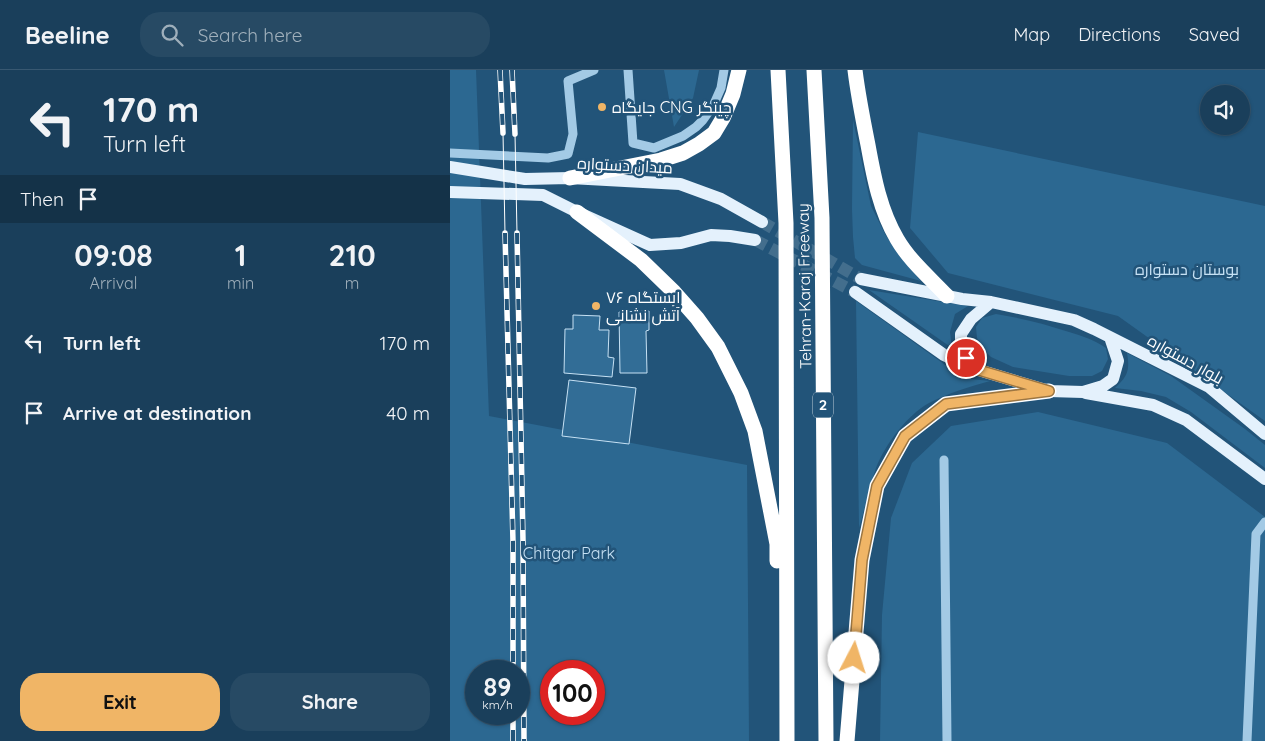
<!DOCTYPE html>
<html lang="en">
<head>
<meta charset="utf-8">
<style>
  :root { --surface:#1a3f5b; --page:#274a64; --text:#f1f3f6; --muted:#9fafbb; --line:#385871; --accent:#f0b566 }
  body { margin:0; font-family:Quicksand,Cairo,sans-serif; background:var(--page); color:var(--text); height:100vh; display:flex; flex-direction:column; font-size:19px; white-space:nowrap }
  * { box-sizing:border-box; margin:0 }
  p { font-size:16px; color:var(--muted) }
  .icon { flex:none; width:28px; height:28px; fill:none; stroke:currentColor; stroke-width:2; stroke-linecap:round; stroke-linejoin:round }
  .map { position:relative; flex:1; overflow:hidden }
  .sheet { display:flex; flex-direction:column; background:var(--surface); width:450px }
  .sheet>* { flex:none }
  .top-card { background:#1a3f5b; color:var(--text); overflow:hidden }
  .buttons { position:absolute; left:750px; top:15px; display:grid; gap:10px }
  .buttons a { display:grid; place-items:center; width:50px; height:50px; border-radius:50%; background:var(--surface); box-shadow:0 1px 4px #0004,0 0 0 1px var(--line); font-size:25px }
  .speed { position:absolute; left:15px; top:590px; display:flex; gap:10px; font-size:25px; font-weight:700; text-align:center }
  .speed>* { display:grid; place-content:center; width:65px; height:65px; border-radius:50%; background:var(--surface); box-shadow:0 1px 4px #0004,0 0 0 1px var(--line); line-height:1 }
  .speed small { font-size:12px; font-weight:400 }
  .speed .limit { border:8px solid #d22; background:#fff; color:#111 }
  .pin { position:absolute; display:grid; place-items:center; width:42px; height:42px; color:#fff; margin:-21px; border:2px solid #fff; border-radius:50%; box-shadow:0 1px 5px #0007 }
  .me { position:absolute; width:55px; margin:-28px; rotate:5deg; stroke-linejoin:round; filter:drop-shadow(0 0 4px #0008) }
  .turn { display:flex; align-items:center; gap:18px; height:105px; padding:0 20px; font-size:22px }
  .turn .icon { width:65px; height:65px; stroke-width:2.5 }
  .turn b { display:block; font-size:35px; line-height:42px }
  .then { display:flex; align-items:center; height:48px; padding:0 20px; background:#0003; gap:10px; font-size:19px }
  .eta { display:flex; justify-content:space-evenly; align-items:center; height:85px; text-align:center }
  .eta b { font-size:30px; font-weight:700; line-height:35px }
  .button { display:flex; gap:10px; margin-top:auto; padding:10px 20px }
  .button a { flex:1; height:58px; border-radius:20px; background:var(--accent); color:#111; font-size:20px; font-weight:700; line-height:58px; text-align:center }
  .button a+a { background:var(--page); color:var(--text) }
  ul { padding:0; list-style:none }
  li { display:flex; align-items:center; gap:15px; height:70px; padding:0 20px }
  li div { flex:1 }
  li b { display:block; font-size:19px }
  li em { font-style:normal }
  header { display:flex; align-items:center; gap:30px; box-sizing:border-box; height:70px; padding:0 25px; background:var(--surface); border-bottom:1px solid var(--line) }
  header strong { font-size:24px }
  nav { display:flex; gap:28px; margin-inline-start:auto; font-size:18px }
  .search { width:350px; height:45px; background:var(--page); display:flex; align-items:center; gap:12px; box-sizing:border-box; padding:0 18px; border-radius:20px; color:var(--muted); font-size:19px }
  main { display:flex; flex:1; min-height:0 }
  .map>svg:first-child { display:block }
  .green { fill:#2c6891; fill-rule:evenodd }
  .building { fill:#326d96; stroke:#c6e1f4 }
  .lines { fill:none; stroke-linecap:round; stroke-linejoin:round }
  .major-tunnel { stroke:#436e8d; stroke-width:12; stroke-dasharray:12 6; stroke-linecap:butt }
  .minor { stroke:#a3cae5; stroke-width:9 }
  .major { stroke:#e4f1fc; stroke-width:12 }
  .highway { stroke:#fff; stroke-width:15 }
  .tram { stroke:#fff; stroke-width:1 }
  .rail-casing { stroke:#fff; stroke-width:5.5 }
  .rail { stroke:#225479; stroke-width:4; stroke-dasharray:11; stroke-linecap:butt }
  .route-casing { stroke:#9c7642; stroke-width:12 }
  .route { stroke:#f0b566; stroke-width:9 }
  .poi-dot { fill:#f0b566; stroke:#225479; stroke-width:2 }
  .labels { text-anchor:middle; stroke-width:5; stroke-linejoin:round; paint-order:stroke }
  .shield { fill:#225479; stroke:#bdccd7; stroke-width:1 }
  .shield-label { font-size:15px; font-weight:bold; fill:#fff }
  .poi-label { font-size:16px; fill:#fff; stroke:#225479; text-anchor:start }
  .street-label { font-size:16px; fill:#fff; stroke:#225479 }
  .park-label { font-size:16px; fill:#c6e1f4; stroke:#225479 }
</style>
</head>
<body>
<header>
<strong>Beeline</strong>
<div class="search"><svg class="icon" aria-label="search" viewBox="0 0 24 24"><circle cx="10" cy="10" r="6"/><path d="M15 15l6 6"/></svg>Search here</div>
<nav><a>Map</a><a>Directions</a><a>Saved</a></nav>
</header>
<main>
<section class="sheet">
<div class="top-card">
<div class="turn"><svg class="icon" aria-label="left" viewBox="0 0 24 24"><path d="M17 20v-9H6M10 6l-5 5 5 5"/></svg><div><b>170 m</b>Turn left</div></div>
<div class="then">Then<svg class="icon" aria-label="arrive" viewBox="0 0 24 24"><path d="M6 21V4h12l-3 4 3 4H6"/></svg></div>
</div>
<div class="eta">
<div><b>09:08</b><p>Arrival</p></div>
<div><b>1</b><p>min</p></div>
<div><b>210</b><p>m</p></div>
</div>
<ul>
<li><svg class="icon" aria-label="left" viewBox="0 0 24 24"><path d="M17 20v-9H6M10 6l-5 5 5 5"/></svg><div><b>Turn left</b></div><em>170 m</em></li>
<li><svg class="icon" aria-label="arrive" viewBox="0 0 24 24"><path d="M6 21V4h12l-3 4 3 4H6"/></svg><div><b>Arrive at destination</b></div><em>40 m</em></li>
</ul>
<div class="button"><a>Exit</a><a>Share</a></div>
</section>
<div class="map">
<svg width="815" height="671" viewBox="0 0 815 671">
  <rect width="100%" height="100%" fill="#225479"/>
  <!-- green -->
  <path class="green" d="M0,0H26L39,346L297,395L299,671H0ZM26,601H69V644H26ZM101,601H144V644H101Z
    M214,0H249L243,28L224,57Z
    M403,50L421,136L435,164L449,185L471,211L412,195L405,188L403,167L402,139Z
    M468,62L815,136V351L668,246L498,203L460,158Z
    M419,220L518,236L505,244L500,262L502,278Z
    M406,231L455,266L498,297L521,309L540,311C519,317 498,323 479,333C456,346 435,375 426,398C419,417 415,438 409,458Z
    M546,244C571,248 595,254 619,262C632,266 645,270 656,278L658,289L652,301L642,306H619L563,297L541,287L532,278L527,268L526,257L532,248Z
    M677,283L721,306L795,359L815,375V398L741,342L716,327L691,321L665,318C678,306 680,300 677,283Z
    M588,342L717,373L815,447V671H430L432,545L441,448L462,393L501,356Z"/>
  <!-- building -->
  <path class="building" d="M199,241V260L196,261L197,303H170L169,242Z
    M123,245L150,246L149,260H159L158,287L164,288L162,307L114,303L115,259H123Z
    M119,310L186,318L179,374L112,366Z"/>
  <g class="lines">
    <!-- major-tunnel -->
    <path class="major-tunnel" d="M312,152L411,209
      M305,170L405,222"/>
    <!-- minor -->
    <path class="minor" d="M178,0L183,73L204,78L233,66L246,57L253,50L263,36L271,18L274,0
      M0,83L98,88L118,84L123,64L118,11L144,0
      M494,390L497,671
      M797,671L806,464L815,452"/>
    <!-- major -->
    <path class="major" d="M0,97L75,109L120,108L230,114L271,129L312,152
      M0,122L93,125L127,142L200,175L231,173L261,165L280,166L305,170
      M411,209L512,229L541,232
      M405,222L494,285L522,298
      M660,267L668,291L663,309L653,316L633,322L599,321L522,298L511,278V264L521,249L541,232L624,250L644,259L759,317L815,364
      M636,323L703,335L736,350L815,409"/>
    <!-- highway -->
    <path class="highway" d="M328,0L336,153L337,671
      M364,0L372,148L376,671
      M405,0C408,25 413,50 418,75C424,108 430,140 447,169C459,190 480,208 497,226
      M120,108L211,90L233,83L249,74L264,63L273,48L283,24L289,0
      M127,142L191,190L224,222L247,248L268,277L291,323L305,361L327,474V491
      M397,671L412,490L427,416L455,366L496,334L599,321"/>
    <!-- tram -->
    <path class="tram" d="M53,63L55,163
      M65,64L67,163"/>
    <defs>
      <path id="rail" d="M50,0L53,63
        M62,0L65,64
        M55,163L63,472V601
        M67,163L73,471L74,671
        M63,671V644"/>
    </defs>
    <!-- rail casing -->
    <use href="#rail" class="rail-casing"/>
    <!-- rail -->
    <use href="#rail" class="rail"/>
  </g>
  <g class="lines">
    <defs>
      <path id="route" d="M404,588L412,490L427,416L455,366L496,334L599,321L522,298L516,288"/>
    </defs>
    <!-- route casing -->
    <use href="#route" class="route-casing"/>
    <!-- route -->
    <use href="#route" class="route"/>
  </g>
  <!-- markers -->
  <g class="poi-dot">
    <circle cx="152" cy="37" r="5"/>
    <circle cx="146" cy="236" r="5"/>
  </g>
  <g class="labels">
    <!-- shield labels -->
    <rect class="shield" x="363" y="322.5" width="20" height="25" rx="4"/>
    <g class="shield-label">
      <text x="373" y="340">2</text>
    </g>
    <!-- poi labels -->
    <g class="poi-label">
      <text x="162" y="43">جایگاه CNG چیتگر</text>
      <text x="156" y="233">ایستگاه ۷۶<tspan x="156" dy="18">آتش نشانی</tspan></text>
    </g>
    <!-- street labels -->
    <g class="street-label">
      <text transform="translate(175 95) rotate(3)" y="6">میدان دستواره</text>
      <text transform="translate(354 216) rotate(-91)" y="6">Tehran-Karaj Freeway</text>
      <text transform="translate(736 289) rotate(29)" y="6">بلوار دستواره</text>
    </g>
    <!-- park labels -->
    <g class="park-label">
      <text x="737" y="205">بوستان دستواره</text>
      <text x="119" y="489">Chitgar Park</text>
    </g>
  </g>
</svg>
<div class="buttons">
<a><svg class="icon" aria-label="sound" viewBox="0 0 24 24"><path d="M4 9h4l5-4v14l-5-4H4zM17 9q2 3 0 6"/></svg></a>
</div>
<div class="speed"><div>89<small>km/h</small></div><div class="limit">100</div></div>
<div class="pin" style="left:516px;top:288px;background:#d93025"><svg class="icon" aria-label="arrive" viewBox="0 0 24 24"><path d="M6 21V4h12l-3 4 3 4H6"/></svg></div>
<svg class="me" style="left:404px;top:588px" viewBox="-20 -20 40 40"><circle r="19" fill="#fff"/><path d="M0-13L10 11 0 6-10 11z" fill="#f0b566"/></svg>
</div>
</main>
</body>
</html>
